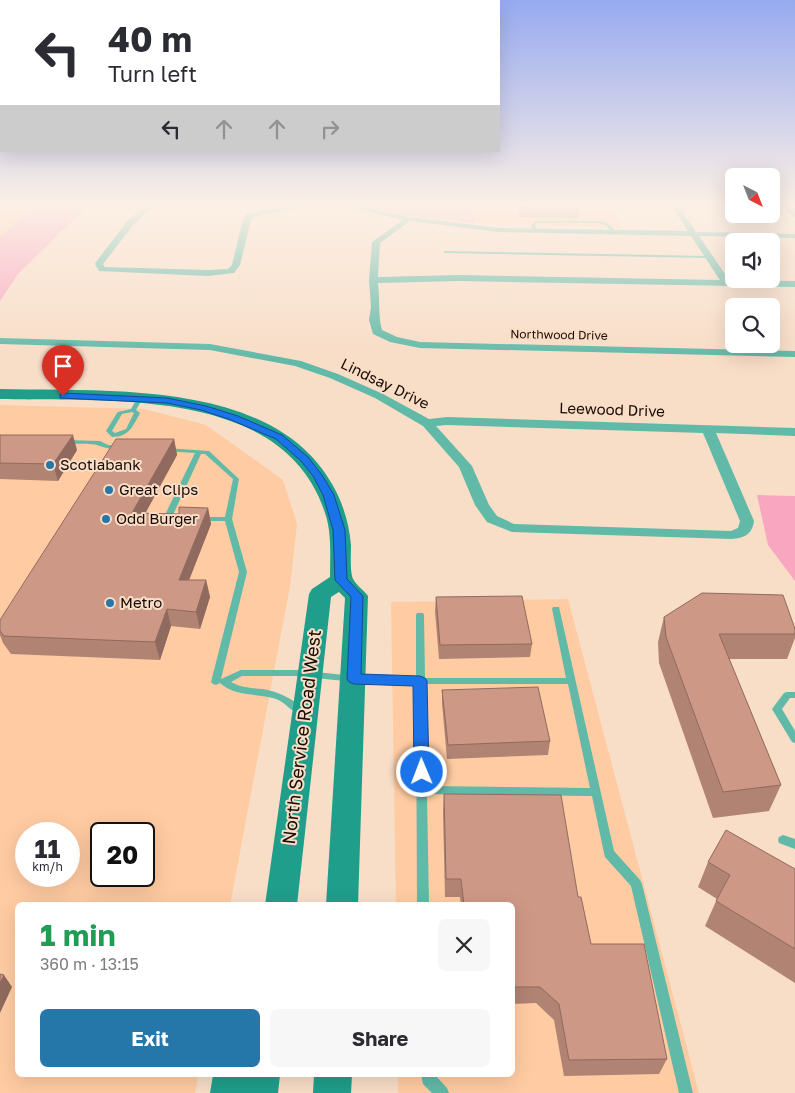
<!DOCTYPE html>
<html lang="en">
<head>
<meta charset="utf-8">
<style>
  :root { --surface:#fff; --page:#f7f7f7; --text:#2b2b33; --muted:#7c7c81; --accent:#2477a8 }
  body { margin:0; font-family:"Golos Text",sans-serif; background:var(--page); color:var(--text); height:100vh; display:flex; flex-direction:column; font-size:19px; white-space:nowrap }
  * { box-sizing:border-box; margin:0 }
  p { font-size:16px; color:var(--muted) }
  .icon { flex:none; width:28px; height:28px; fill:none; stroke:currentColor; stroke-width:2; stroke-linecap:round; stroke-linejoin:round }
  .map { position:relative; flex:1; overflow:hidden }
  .drawer { position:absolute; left:15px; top:902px; width:500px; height:175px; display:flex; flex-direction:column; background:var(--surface); border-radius:8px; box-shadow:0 5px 20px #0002 }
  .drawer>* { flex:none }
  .top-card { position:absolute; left:0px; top:0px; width:500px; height:152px; box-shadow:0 5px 20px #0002; background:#fff; color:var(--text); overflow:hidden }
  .needle { width:32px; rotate:138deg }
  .controls { position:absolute; left:725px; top:168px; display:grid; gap:10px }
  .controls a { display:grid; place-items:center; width:55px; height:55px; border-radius:8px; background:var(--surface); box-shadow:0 5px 20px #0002; font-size:25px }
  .speed { position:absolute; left:15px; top:822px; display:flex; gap:10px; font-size:25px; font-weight:700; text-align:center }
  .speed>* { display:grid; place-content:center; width:65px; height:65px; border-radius:50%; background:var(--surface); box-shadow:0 5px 20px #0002; line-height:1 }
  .speed small { font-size:12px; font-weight:400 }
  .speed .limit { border:2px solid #111; border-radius:8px; background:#fff; color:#111 }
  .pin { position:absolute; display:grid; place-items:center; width:42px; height:42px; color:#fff; margin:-51px -21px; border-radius:50% 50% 50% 0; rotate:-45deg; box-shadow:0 0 5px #0007 }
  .pin .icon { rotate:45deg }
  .me { position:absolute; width:55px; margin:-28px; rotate:359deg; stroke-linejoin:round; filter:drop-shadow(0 0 4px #0008) }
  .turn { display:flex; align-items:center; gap:18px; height:105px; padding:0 25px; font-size:22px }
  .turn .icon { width:65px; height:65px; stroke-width:2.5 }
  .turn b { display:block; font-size:35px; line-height:42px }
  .lanes { display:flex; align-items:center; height:48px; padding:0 25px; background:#0003; justify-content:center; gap:25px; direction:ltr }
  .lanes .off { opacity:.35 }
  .round { display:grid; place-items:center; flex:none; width:52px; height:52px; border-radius:8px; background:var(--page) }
  .headline { display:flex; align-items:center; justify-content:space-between; height:85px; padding:0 25px }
  h1 { font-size:30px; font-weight:700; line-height:38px; color:#1e9e55 }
  .cta { display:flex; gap:10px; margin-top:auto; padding:10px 25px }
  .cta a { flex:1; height:58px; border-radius:8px; background:var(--accent); color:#fff; font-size:20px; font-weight:700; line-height:58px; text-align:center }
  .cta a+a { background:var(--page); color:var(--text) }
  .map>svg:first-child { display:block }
  .built { fill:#ffcba2; fill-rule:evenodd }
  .green { fill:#f9a7c1 }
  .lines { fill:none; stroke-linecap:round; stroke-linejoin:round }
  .lane { fill:#61b9a8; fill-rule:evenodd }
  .street { fill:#61b9a8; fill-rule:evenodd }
  .secondary { fill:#1f9e8b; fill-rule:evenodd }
  .wall { fill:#b18373 }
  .shaded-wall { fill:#906a5e }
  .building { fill:#ce9886; stroke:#906a5e }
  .route { fill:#1a73e8; stroke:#114b97 }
  .poi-dot { fill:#2477a8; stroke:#f8ddc7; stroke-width:2 }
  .labels { text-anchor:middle; stroke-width:4; stroke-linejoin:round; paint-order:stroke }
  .far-street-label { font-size:12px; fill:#190a01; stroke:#f8ddc7 }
  .street-label { font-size:15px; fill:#190a01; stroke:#f8ddc7 }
  .poi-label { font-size:15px; fill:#190a01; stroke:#f8ddc7; text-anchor:start }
  .near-street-label { font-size:18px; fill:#190a01; stroke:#f8ddc7 }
</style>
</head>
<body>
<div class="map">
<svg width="795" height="1093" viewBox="0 0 795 1093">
  <rect width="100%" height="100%" fill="#f8ddc7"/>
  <!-- built -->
  <path class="built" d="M0,205H35L0,237Z
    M472,205H611L620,227L475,223Z
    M0,405L144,409L206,425L283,480L297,524L290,586L230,905H18V1075H198L195,1093H0ZM26,834H69V876H26ZM101,834H144V876H101Z
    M568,599L699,1093H398V1075H512V905H396L391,602Z"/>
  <!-- green -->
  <path class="green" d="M35,205H89L18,274L0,301V237Z
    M366,205H472L475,223L400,214Z
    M757,495L795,496V581L768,545Z"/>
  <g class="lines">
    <!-- lane -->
    <path class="lane" d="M535,221H598L607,223L617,232L614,233L605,225L598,223H537L535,226L538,231L536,232L531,226Z
      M445,251L709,256L711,257L709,258L444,253V251Z
      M140,396L143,398L136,410L140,413C133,426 129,437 112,437L106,431L117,413L118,412L131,409L138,397ZM132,412L134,413L126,429L115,433L112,431L122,414Z
      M65,440L100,441L108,445L120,446L123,448C116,452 107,448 100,446C90,442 74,445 63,443V441Z
      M166,448L209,451L239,479L232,519L247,572L221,679L241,670H296L354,676L416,678V615L417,613H423L424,615L425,678H566L552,609L553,607H559L614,851L640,880L642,884L693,1093H679L631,886L605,857L604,853L592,796L427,794L429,905H417L416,684L354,682L296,676H242L231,682C242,688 252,688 263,689C279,692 291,698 303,708L305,711L303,714C294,716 286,702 276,699C258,693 235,697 220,683L216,685L213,684L211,682L239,572L225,521H201L197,519L201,517H225L233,479L205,454H201L172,517L176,519L172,521H164L163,519L195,453L164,451V449ZM425,684H568L590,788L427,786Z
      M787,692H795V698H790L782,709L795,731V743L792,742L772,709L784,693Z
      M783,835L795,839V849L779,843L778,840L779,837Z
      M421,1075H435L447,1088L449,1093H432L423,1084Z"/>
    <!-- street -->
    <path class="street" d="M148,205H156L134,224L103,264L105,267L208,270L228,269L232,265L243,219L248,213L296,205H316L253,217L251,220L240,265L234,273L208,276L99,271L95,264L96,262L128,220Z
      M340,205H356L409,217L499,228L688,231L671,205H678L696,232L795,234V238L699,236L729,280L795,281V287L459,281L378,283C380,298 378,317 382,330L397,337L420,342L795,351V357L420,348L390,342L373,334L369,320L371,307L369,280L372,242L403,220ZM410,221L499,232L691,236L720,280L459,275L378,277L380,243Z
      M782,205H789L795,212V218Z
      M0,338L210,344L301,361L338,374L383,394L429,419L447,417L795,428V436L716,433L754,521C752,535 744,538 731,539L512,532L487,522L475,505L459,467L423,426L375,398L330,378L295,366L210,350L0,344ZM447,425L703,433L740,521L738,528L731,531L514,524L497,516L489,505L472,466L436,426Z"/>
    <!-- secondary -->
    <path class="secondary" d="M0,389C104,392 272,378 332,484C343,503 349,523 351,545C351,555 350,566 352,576C353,583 364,590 368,596L358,905H326L345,598L339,592L331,597L297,905H265L309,594L312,589L330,577C330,556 332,533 325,513C284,385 106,402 0,399Z
      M213,1075H280L278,1093H210Z
      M314,1075H352L351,1093H313Z"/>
  </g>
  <!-- wall -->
  <path class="wall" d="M518,205H577L579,210L578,218L520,217Z
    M0,435L77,450L58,481L0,479Z
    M174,439L177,455L145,514H179L208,508L211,524L189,580H206L210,597L200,629L171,626L160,660L11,654L3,643L0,635V620Z
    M436,597L532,644L530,657L439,659L435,611Z
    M664,617L795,629V638L787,659H729L781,785L769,811L713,818L659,663L658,642Z
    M442,690L550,741L548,755L447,759L442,703Z
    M444,794L578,897L591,944L667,1059L659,1074L564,1076L554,1020L536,1003L512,1004V905H461L460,897H445L443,812Z
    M708,862L795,869V983L705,926L717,899L698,887Z"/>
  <!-- shaded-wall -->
  <path class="shaded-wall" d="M73,435L77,450L58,481L53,464Z
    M174,439L177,455L136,530L132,513Z
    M208,508L211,524L182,598L179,580Z
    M206,580L210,597L200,629L196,612Z
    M167,609L171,626L160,660L155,642Z
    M4,975L12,987L0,1013V983Z"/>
  <!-- building -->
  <path class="building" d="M520,205H577L579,210L521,208Z
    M0,435H73L53,464L0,463Z
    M116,439H174L132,513L179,514V507L208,508L179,580H206L196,612L167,609L155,642L4,636L0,631V620Z
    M702,593L783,595L795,629V634H719L781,785L723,792L666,637L664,617Z
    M522,596L532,644L440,645L436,597Z
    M538,687L550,741L448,745L442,690Z
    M444,794L561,795L578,897H581L591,944H644L667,1059L569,1060L559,1004L540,987H512V905H464L461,879H446Z
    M726,830L795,869V949L716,901L730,875L708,862Z
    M0,974L4,975L0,983Z"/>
  <!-- sky -->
  <linearGradient id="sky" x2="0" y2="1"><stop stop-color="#97aaf0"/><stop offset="0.57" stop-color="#fcf0e6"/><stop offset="1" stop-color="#fcf0e6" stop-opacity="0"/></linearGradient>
  <rect width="795" height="359" fill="url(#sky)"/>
  <!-- route -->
  <path class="route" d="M63,393L167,398L206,406L238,416L282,435L308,457L322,475L334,495L345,530L347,579L363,596L361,674L420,676L425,678L427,681L429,772L427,776L422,778L416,776L414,772L413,686L354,684L349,682L347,679L351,597L335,580L333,530L323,495L313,476L301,461L276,439L231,420L201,410L167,403L60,398V394Z"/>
  <!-- markers -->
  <g class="poi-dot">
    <circle cx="50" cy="465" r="5"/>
    <circle cx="109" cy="490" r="5"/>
    <circle cx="106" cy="519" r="5"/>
    <circle cx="110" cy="603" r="5"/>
  </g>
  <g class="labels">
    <!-- far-street labels -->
    <g class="far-street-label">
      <text transform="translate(559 335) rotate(1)" y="4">Northwood Drive</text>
    </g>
    <!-- street labels -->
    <g class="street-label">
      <text transform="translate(385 384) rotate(26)" y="5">Lindsay Drive</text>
      <text transform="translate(612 410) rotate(2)" y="5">Leewood Drive</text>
    </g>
    <!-- poi labels -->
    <g class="poi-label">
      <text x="60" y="470">Scotiabank</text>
      <text x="119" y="495">Great Clips</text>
      <text x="116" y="524">Odd Burger</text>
      <text x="120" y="608">Metro</text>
    </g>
    <!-- near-street labels -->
    <g class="near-street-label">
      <text transform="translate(302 737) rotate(-83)" y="6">North Service Road West</text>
    </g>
  </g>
</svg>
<div class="controls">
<a><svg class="needle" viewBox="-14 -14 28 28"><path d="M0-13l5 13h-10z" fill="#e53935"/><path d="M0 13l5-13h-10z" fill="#7c7c81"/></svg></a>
<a><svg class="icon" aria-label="sound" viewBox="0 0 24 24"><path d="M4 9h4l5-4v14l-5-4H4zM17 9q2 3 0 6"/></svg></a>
<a><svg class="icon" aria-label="search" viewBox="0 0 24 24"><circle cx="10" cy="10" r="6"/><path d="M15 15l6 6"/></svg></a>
</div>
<div class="speed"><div>11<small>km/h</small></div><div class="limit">20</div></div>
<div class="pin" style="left:63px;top:396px;background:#d93025"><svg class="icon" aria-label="arrive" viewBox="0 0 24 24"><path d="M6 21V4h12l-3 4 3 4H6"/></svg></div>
<svg class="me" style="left:422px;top:772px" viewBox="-20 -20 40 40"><circle r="17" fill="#1a73e8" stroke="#fff" stroke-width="3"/><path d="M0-11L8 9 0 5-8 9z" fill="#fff"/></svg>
<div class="top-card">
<div class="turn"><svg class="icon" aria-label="left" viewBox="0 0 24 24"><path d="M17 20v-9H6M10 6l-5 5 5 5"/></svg><div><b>40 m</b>Turn left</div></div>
<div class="lanes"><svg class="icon" aria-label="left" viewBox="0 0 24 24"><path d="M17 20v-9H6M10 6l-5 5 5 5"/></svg><svg class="icon off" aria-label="ahead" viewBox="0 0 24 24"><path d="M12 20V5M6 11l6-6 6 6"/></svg><svg class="icon off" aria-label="ahead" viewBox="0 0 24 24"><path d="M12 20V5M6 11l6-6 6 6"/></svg><svg class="icon off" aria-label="right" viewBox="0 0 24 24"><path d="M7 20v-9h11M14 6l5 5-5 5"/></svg></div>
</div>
<section class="drawer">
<div class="headline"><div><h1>1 min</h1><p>360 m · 13:15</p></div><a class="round"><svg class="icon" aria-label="close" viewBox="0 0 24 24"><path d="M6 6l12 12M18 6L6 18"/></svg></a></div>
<div class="cta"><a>Exit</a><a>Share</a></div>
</section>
</div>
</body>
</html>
